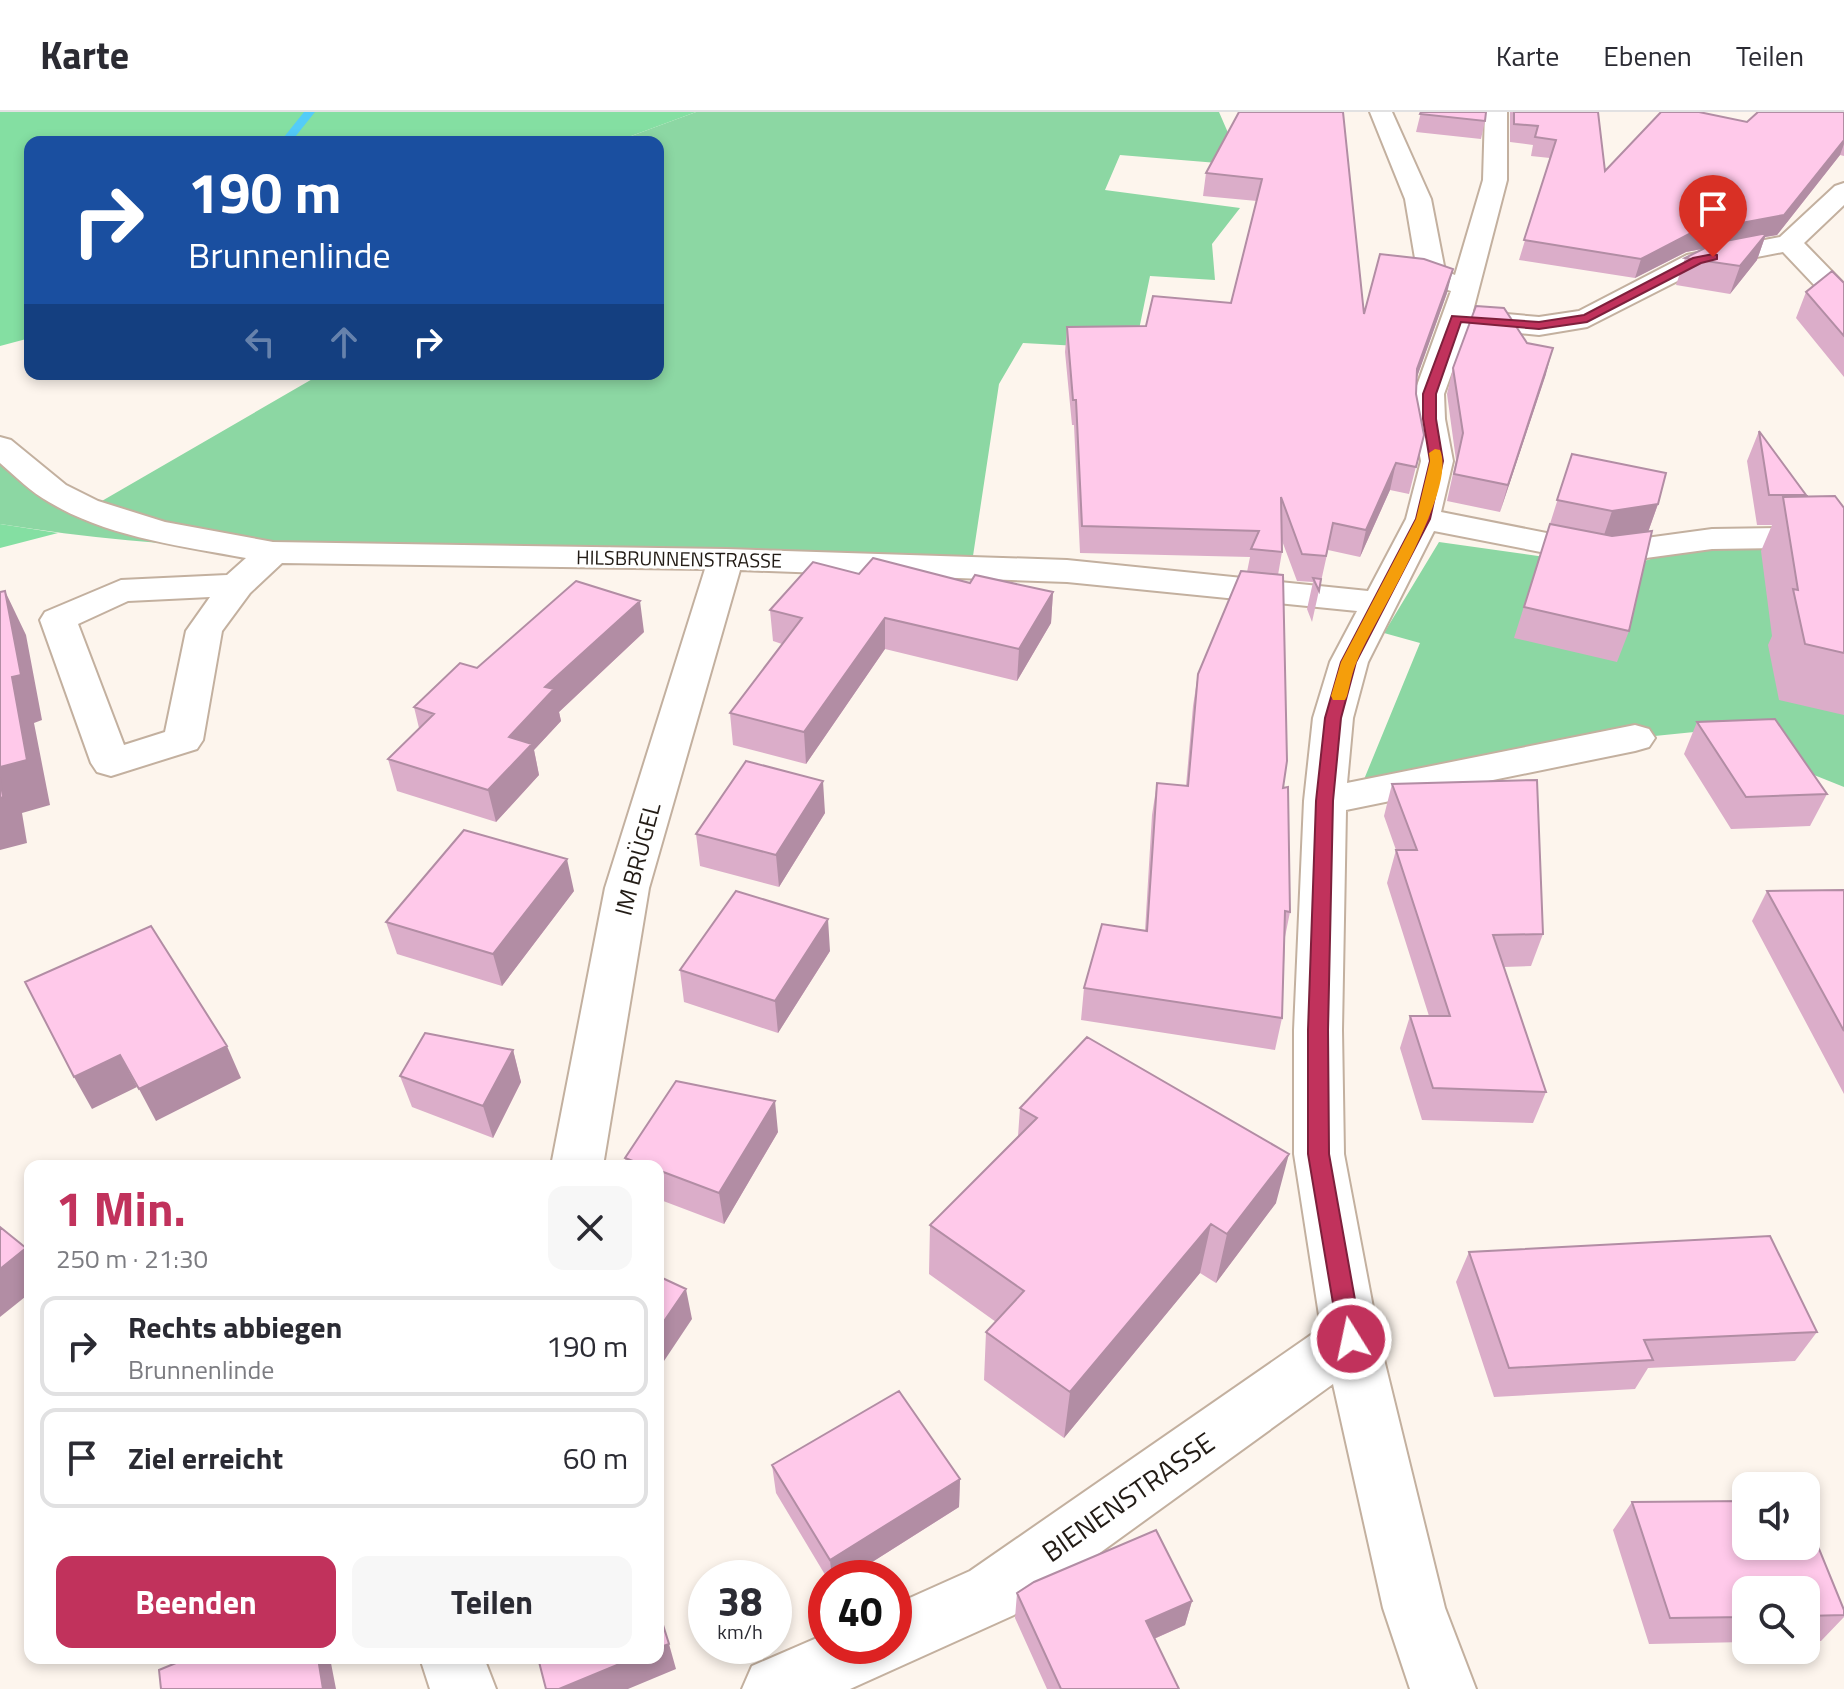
<!DOCTYPE html>
<html lang="de">
<head>
<meta charset="utf-8">
<style>
  :root { --surface:#fff; --page:#f7f7f7; --text:#2b2b33; --muted:#7c7c81; --line:#e1e1e2; --accent:#c1325c }
  body { margin:0; font-family:"Titillium Web",sans-serif; background:var(--page); color:var(--text); height:100vh; display:flex; flex-direction:column; font-size:30px; white-space:nowrap }
  * { box-sizing:border-box; margin:0 }
  p { font-size:26px; color:var(--muted) }
  .icon { flex:none; width:44px; height:44px; fill:none; stroke:currentColor; stroke-width:2; stroke-linecap:round; stroke-linejoin:round }
  .map { position:relative; flex:1; overflow:hidden }
  .drawer { position:absolute; left:24px; top:1048px; width:640px; height:504px; display:flex; flex-direction:column; background:var(--surface); border-radius:16px; box-shadow:0 4px 12px #0003 }
  .drawer>* { flex:none }
  .hud { position:absolute; left:24px; top:24px; width:640px; height:244px; border-radius:16px; box-shadow:0 4px 12px #0003; background:#1a4fa0; color:#fff; overflow:hidden }
  .controls { position:absolute; left:1732px; top:1360px; display:grid; gap:16px }
  .controls a { display:grid; place-items:center; width:88px; height:88px; border-radius:16px; background:var(--surface); box-shadow:0 4px 12px #0003; font-size:40px }
  .speed { position:absolute; left:688px; top:1448px; display:flex; gap:16px; font-size:40px; font-weight:700; text-align:center }
  .speed>* { display:grid; place-content:center; width:104px; height:104px; border-radius:50%; background:var(--surface); box-shadow:0 4px 12px #0003; line-height:1 }
  .speed small { font-size:20px; font-weight:400 }
  .speed .limit { border:12px solid #d22; background:#fff; color:#111 }
  .pin { position:absolute; display:grid; place-items:center; width:68px; height:68px; color:#fff; margin:-82px -34px; border-radius:50% 50% 50% 0; rotate:-45deg; box-shadow:0 0 8px #0007 }
  .pin .icon { rotate:45deg }
  .me { position:absolute; width:88px; margin:-44px; rotate:350deg; stroke-linejoin:round; filter:drop-shadow(0 0 6px #0008) }
  .turn { display:flex; align-items:center; gap:28px; height:168px; padding:0 32px; font-size:36px }
  .turn .icon { width:104px; height:104px; stroke-width:2.5 }
  .turn b { display:block; font-size:56px; line-height:68px }
  .lanes { display:flex; align-items:center; height:76px; padding:0 32px; background:#0003; justify-content:center; gap:40px; direction:ltr }
  .lanes .off { opacity:.35 }
  .round { display:grid; place-items:center; flex:none; width:84px; height:84px; border-radius:16px; background:var(--page) }
  .headline { display:flex; align-items:center; justify-content:space-between; height:136px; padding:0 32px }
  h1 { font-size:48px; font-weight:700; line-height:60px; color:var(--accent) }
  .primary-button { display:flex; gap:16px; margin-top:auto; padding:16px 32px }
  .primary-button a { flex:1; height:92px; border-radius:16px; background:var(--accent); color:#fff; font-size:32px; font-weight:700; line-height:92px; text-align:center }
  .primary-button a+a { background:var(--page); color:var(--text) }
  ul { padding:0; list-style:none }
  li { display:flex; align-items:center; gap:24px; height:100px; margin:0 16px 12px; padding:0 16px; border:4px solid var(--line); border-radius:16px }
  li div { flex:1 }
  li b { display:block; font-size:30px }
  li em { font-style:normal }
  header { display:flex; align-items:center; gap:48px; box-sizing:border-box; height:112px; padding:0 40px; background:var(--surface); border-bottom:2px solid var(--line) }
  header strong { font-size:38px }
  nav { display:flex; gap:44px; margin-inline-start:auto; font-size:28px }
  .map>svg:first-child { display:block }
  .green { fill:#8cd7a3 }
  .forest { fill:#84dfa2 }
  .lines { fill:none; stroke-linecap:round; stroke-linejoin:round }
  .stream { fill:#54ccf8; fill-rule:evenodd }
  .minor-casing { stroke:#c3b09f; stroke-width:4 }
  .minor { fill:#fff; fill-rule:evenodd }
  .wall { fill:#dbadc9 }
  .shaded-wall { fill:#b28da4 }
  .building { fill:#ffc9ea; stroke:#b28da4; stroke-width:2 }
  .route { fill:#c1325c; stroke:#7d203c; stroke-width:2 }
  .slow { fill:#f59e0b }
  .labels { text-anchor:middle; stroke-width:6; stroke-linejoin:round; paint-order:stroke }
  .far-street-label { font-size:20px; fill:#221b15; stroke:#fff }
  .street-label { font-size:24px; fill:#221b15; stroke:#fff }
  .near-street-label { font-size:28px; fill:#221b15; stroke:#fff }
</style>
</head>
<body>
<header>
<strong>Karte</strong>
<nav><a>Karte</a><a>Ebenen</a><a>Teilen</a></nav>
</header>
<div class="map">
<svg width="1844" height="1577" viewBox="0 0 1844 1577">
  <rect width="100%" height="100%" fill="#fdf5ed"/>
  <!-- green -->
  <path class="green" d="M696,0H1219L1242,53L1120,43L1105,78L1240,96L1212,132L1215,168L1150,164L1135,237L1023,231L999,272L973,444C804,445 634,445 465,443C309,440 154,437 0,412V332L88,397L321,262H658V30H615Z
    M1844,425V675L1704,619L1635,626L1358,682L1420,531L1384,521L1439,430L1623,456L1712,427Z"/>
  <!-- forest -->
  <path class="forest" d="M0,0H696L615,30H30V226L0,234Z
    M0,412L58,421L0,436Z"/>
  <g class="lines">
    <!-- stream -->
    <path class="stream" d="M304,0H315L291,30H280Z"/>
    <defs>
      <path id="minor" d="M1370,0H1392L1431,87L1445,159L1455,163L1483,68L1485,0H1507V68L1473,199L1539,205L1579,199L1687,143L1780,125L1835,74L1844,71V93L1804,131L1844,172V196L1834,194L1783,140L1705,155L1587,215L1539,223L1468,216L1444,282L1445,307L1453,349L1441,400L1602,432L1712,417L1844,415V435L1712,437L1602,452L1434,419L1368,550L1353,606L1347,671L1635,613L1649,617L1655,626L1649,635L1635,639L1346,698L1342,918L1344,1042L1379,1227L1445,1496L1476,1577H1410L1383,1496L1333,1272L1014,1503L850,1577H742L752,1554L826,1522V1534H894V1493L970,1459L1321,1216L1294,1042V918L1304,689L1313,606L1330,550L1357,499L1067,470L740,458L649,776L603,1054H551L605,776L705,457L282,451L250,481L222,519L203,628L197,637L111,664L97,660L91,651L40,508L45,500L121,468L227,463L246,446C181,434 107,425 49,390C31,380 16,365 0,351V325L11,328L66,373L98,389L165,410L273,430L726,437L1067,448L1368,479L1406,407L1421,349L1413,307L1414,282L1451,179L1422,170L1418,164L1405,87ZM210,485L186,519L165,620L124,633L78,512L128,489Z
        M420,1546H484L496,1577H430Z"/>
    </defs>
    <!-- minor casing -->
    <use href="#minor" class="minor-casing"/>
    <!-- minor -->
    <use href="#minor" class="minor"/>
  </g>
  <!-- wall -->
  <path class="wall" d="M1239,0L1364,202L1447,181L1416,267V282L1424,323L1409,382L1390,378L1360,445L1328,438L1312,510L1307,497L1313,470L1297,469L1281,426L1282,440L1278,463L1283,676L1290,800L1285,825L1282,906L1275,938L1081,908L1084,876L1145,819L1152,703L1157,671L1186,674L1193,594L1198,562L1247,460L1250,445L1080,441L1074,313H1072L1065,240L1067,215L1146,214L1231,191L1257,89L1203,84L1206,61Z
    M1421,0L1485,9L1481,27L1416,20Z
    M1510,0H1598L1605,59L1747,10L1844,0V44L1840,43L1777,123L1765,125L1757,148L1730,182L1676,173L1685,146L1703,137L1686,140L1635,166L1519,148L1550,46L1531,44L1533,33L1510,30Z
    M1844,171V265L1796,206L1806,180Z
    M1453,256L1546,262L1500,400L1447,389L1456,348L1447,282Z
    M1759,319L1806,383L1805,385L1844,396V603L1779,588L1768,533L1772,524L1761,439L1772,413H1757L1747,349Z
    M1572,342L1658,392L1648,420L1629,519L1617,550L1514,526Z
    M859,462L970,471L1053,480L1051,511L1017,569L885,537L806,652L733,633L730,601L782,532L773,529L770,498Z
    M644,520L559,600L561,609L534,638L539,663L496,710L397,679L388,647L419,616L414,595L477,556Z
    M1697,610L1827,682L1810,714L1731,717L1684,642Z
    M1392,672L1543,822L1531,854L1504,855L1546,980L1533,1011L1422,1008L1400,936L1410,904H1429L1387,771L1396,738L1384,704Z
    M825,701L779,775L700,754L696,722Z
    M1844,778V982L1752,809L1767,779Z
    M574,779L502,874L397,842L386,810Z
    M830,839L778,921L684,890L680,858Z
    M513,938L521,970L493,1026L412,995L400,964Z
    M1020,996L1276,1091L1216,1171L1200,1161L1064,1326L984,1268L986,1220L996,1210L929,1162L930,1113L1018,1024Z
    M778,1020L724,1112L658,1087V1054H626L625,1046Z
    M1469,1140L1817,1220L1795,1249L1648,1256L1635,1277L1494,1285L1456,1170Z
    M772,1353L960,1367L959,1395L847,1466H827L776,1381Z
    M1746,1389V1434H1806V1405L1844,1498V1505L1821,1529H1806V1478H1746V1530L1649,1532L1613,1418L1632,1390Z
    M1017,1481L1192,1489L1185,1513L1154,1527L1179,1577H1047L1015,1506Z"/>
  <!-- shaded-wall -->
  <path class="shaded-wall" d="M1844,28V32L1840,43L1777,123L1765,125L1757,148L1730,182L1740,154L1763,125L1686,140L1635,166L1641,147Z
    M1453,157L1447,181L1411,282L1417,257Z
    M1553,236L1546,262L1500,400L1508,373Z
    M1396,351L1390,378L1360,445L1366,418Z
    M1658,392L1647,423L1602,429L1612,399Z
    M5,479L26,523L42,608L34,611L50,693L22,701L27,731L0,738V655L12,565Z
    M1053,480L1051,511L1017,569L1019,537Z
    M640,489L644,520L559,600L561,609L534,638L539,663L496,710L488,678L509,625L545,575Z
    M885,506V537L806,652L804,620Z
    M823,669L825,701L779,775L776,743Z
    M567,747L574,779L502,874L493,842Z
    M828,807L830,839L778,921L775,889Z
    M227,934L241,966L156,1009L139,977Z
    M513,938L521,970L493,1026L483,994Z
    M120,943L137,975L92,997L74,965Z
    M775,989L778,1020L724,1112L719,1081Z
    M1289,1042L1276,1091L1216,1171L1227,1122Z
    M1211,1112L1200,1161L1064,1326L1070,1280Z
    M26,1136L30,1143V1181L0,1205V1157Z
    M686,1177L692,1207L658,1258V1218Z
    M960,1367L959,1395L847,1466H832L830,1448Z
    M1192,1489L1185,1513L1140,1533L1146,1509Z
    M669,1532L676,1557L628,1577H559L634,1546H658V1536Z
    M318,1546H330L336,1577H323Z"/>
  <!-- building -->
  <path class="building" d="M1239,0H1343L1364,202L1380,142L1424,147L1453,157L1417,257L1416,282L1424,323L1416,355L1396,351L1366,418L1333,411L1326,444L1302,442L1281,385L1282,440L1251,437L1259,419L1082,414L1076,288H1073L1067,215L1146,214L1153,184L1231,191L1262,67L1206,61Z
    M1421,0H1486L1485,9L1420,2Z
    M1514,0H1598L1605,59L1661,0H1699L1747,10L1758,0H1844V28L1784,103L1693,120L1641,147L1524,128L1556,28L1535,25L1538,14L1514,12Z
    M1767,121L1740,154L1685,146L1715,131Z
    M1832,159L1844,171V224L1806,180Z
    M1476,194L1504,196L1527,231L1553,236L1508,373L1454,362L1463,321L1453,256Z
    M1759,319L1806,383H1769Z
    M1572,342L1666,361L1658,392L1612,399L1557,388Z
    M1835,384L1844,396V541L1805,532L1793,477L1798,478L1783,385Z
    M1550,412L1612,424L1652,419L1629,519L1524,495Z
    M873,446L970,471L975,463L1053,480L1019,537L885,506L804,620L730,601L802,506L770,498L813,450L859,462Z
    M1241,459L1283,463L1287,649L1283,676L1288,675L1290,800L1285,799L1282,906L1084,876L1102,812L1147,819L1157,671L1188,674L1198,562Z
    M1313,466L1321,467L1319,479Z
    M576,469L640,489L545,575L554,577L509,625L532,632L488,678L388,647L434,602L414,595L460,551L477,556Z
    M5,479L21,563L12,565L27,648L0,655V480Z
    M1775,607L1827,682L1746,685L1697,610Z
    M746,649L823,669L776,743L696,722Z
    M0,666L3,685L0,686Z
    M1537,668L1543,822L1493,823L1546,980L1433,976L1410,904H1450L1396,738H1417L1392,672Z
    M464,718L567,747L493,842L386,810Z
    M1844,778V919L1767,779Z
    M736,779L828,807L775,889L680,858Z
    M151,814L227,934L139,977L120,943L74,965L25,870Z
    M425,921L513,938L483,994L400,964Z
    M1087,925L1289,1042L1227,1122L1211,1112L1070,1280L986,1220L1024,1179L930,1113L1037,1006L1020,996Z
    M676,969L775,989L719,1081L658,1058V1054H646L625,1046Z
    M0,1115L26,1136L0,1157Z
    M1770,1124L1817,1220L1644,1228L1653,1248L1509,1256L1469,1140Z
    M658,1164L686,1177L658,1218Z
    M899,1279L960,1367L830,1448L772,1353Z
    M1746,1389V1434H1806V1405L1844,1498V1503L1806,1504V1478H1746V1505L1670,1506L1632,1390Z
    M1156,1418L1192,1489L1146,1509L1179,1577H1061L1017,1481L1034,1470Z
    M658,1497L669,1532L658,1536Z
    M188,1546H318L323,1577H161L159,1558Z
    M538,1546H634L559,1577H546Z"/>
  <!-- route -->
  <path class="route" d="M1713,142L1717,143V147L1701,151L1587,210L1539,217L1461,210L1436,282V307L1443,349L1430,407L1356,550L1341,606L1333,689L1328,918L1329,1042L1362,1227L1359,1234L1351,1237L1342,1234L1339,1227L1308,1042V918L1316,689L1325,606L1341,550L1416,407L1430,349L1423,307V282L1452,204L1539,210L1584,203L1693,146Z"/>
  <!-- slow -->
  <path class="slow" d="M1435,337L1440,338C1458,378 1375,506 1357,549C1352,560 1350,573 1347,584L1345,588H1333L1331,584L1341,550L1416,407L1430,349L1429,341Z"/>
  <g class="labels">
    <!-- far-street labels -->
    <g class="far-street-label">
      <text transform="translate(679 447) rotate(1)" y="7">HILSBRUNNENSTRASSE</text>
    </g>
    <!-- street labels -->
    <g class="street-label">
      <text transform="translate(638 747) rotate(-75)" y="8">IM BRÜGEL</text>
    </g>
    <!-- near-street labels -->
    <g class="near-street-label">
      <text transform="translate(1128 1385) rotate(-35)" y="10">BIENENSTRASSE</text>
    </g>
  </g>
</svg>
<div class="controls">
<a><svg class="icon" aria-label="sound" viewBox="0 0 24 24"><path d="M4 9h4l5-4v14l-5-4H4zM17 9q2 3 0 6"/></svg></a>
<a><svg class="icon" aria-label="search" viewBox="0 0 24 24"><circle cx="10" cy="10" r="6"/><path d="M15 15l6 6"/></svg></a>
</div>
<div class="speed"><div>38<small>km/h</small></div><div class="limit">40</div></div>
<div class="pin" style="left:1713px;top:145px;background:#d93025"><svg class="icon" aria-label="arrive" viewBox="0 0 24 24"><path d="M6 21V4h12l-3 4 3 4H6"/></svg></div>
<svg class="me" style="left:1351px;top:1227px" viewBox="-20 -20 40 40"><circle r="17" fill="#c1325c" stroke="#fff" stroke-width="3"/><path d="M0-11L8 9 0 5-8 9z" fill="#fff"/></svg>
<div class="hud">
<div class="turn"><svg class="icon" aria-label="right" viewBox="0 0 24 24"><path d="M7 20v-9h11M14 6l5 5-5 5"/></svg><div><b>190 m</b>Brunnenlinde</div></div>
<div class="lanes"><svg class="icon off" aria-label="left" viewBox="0 0 24 24"><path d="M17 20v-9H6M10 6l-5 5 5 5"/></svg><svg class="icon off" aria-label="ahead" viewBox="0 0 24 24"><path d="M12 20V5M6 11l6-6 6 6"/></svg><svg class="icon" aria-label="right" viewBox="0 0 24 24"><path d="M7 20v-9h11M14 6l5 5-5 5"/></svg></div>
</div>
<section class="drawer">
<div class="headline"><div><h1>1 Min.</h1><p>250 m · 21:30</p></div><a class="round"><svg class="icon" aria-label="close" viewBox="0 0 24 24"><path d="M6 6l12 12M18 6L6 18"/></svg></a></div>
<ul>
<li><svg class="icon" aria-label="right" viewBox="0 0 24 24"><path d="M7 20v-9h11M14 6l5 5-5 5"/></svg><div><b>Rechts abbiegen</b><p>Brunnenlinde</p></div><em>190 m</em></li>
<li><svg class="icon" aria-label="arrive" viewBox="0 0 24 24"><path d="M6 21V4h12l-3 4 3 4H6"/></svg><div><b>Ziel erreicht</b></div><em>60 m</em></li>
</ul>
<div class="primary-button"><a>Beenden</a><a>Teilen</a></div>
</section>
</div>
</body>
</html>
